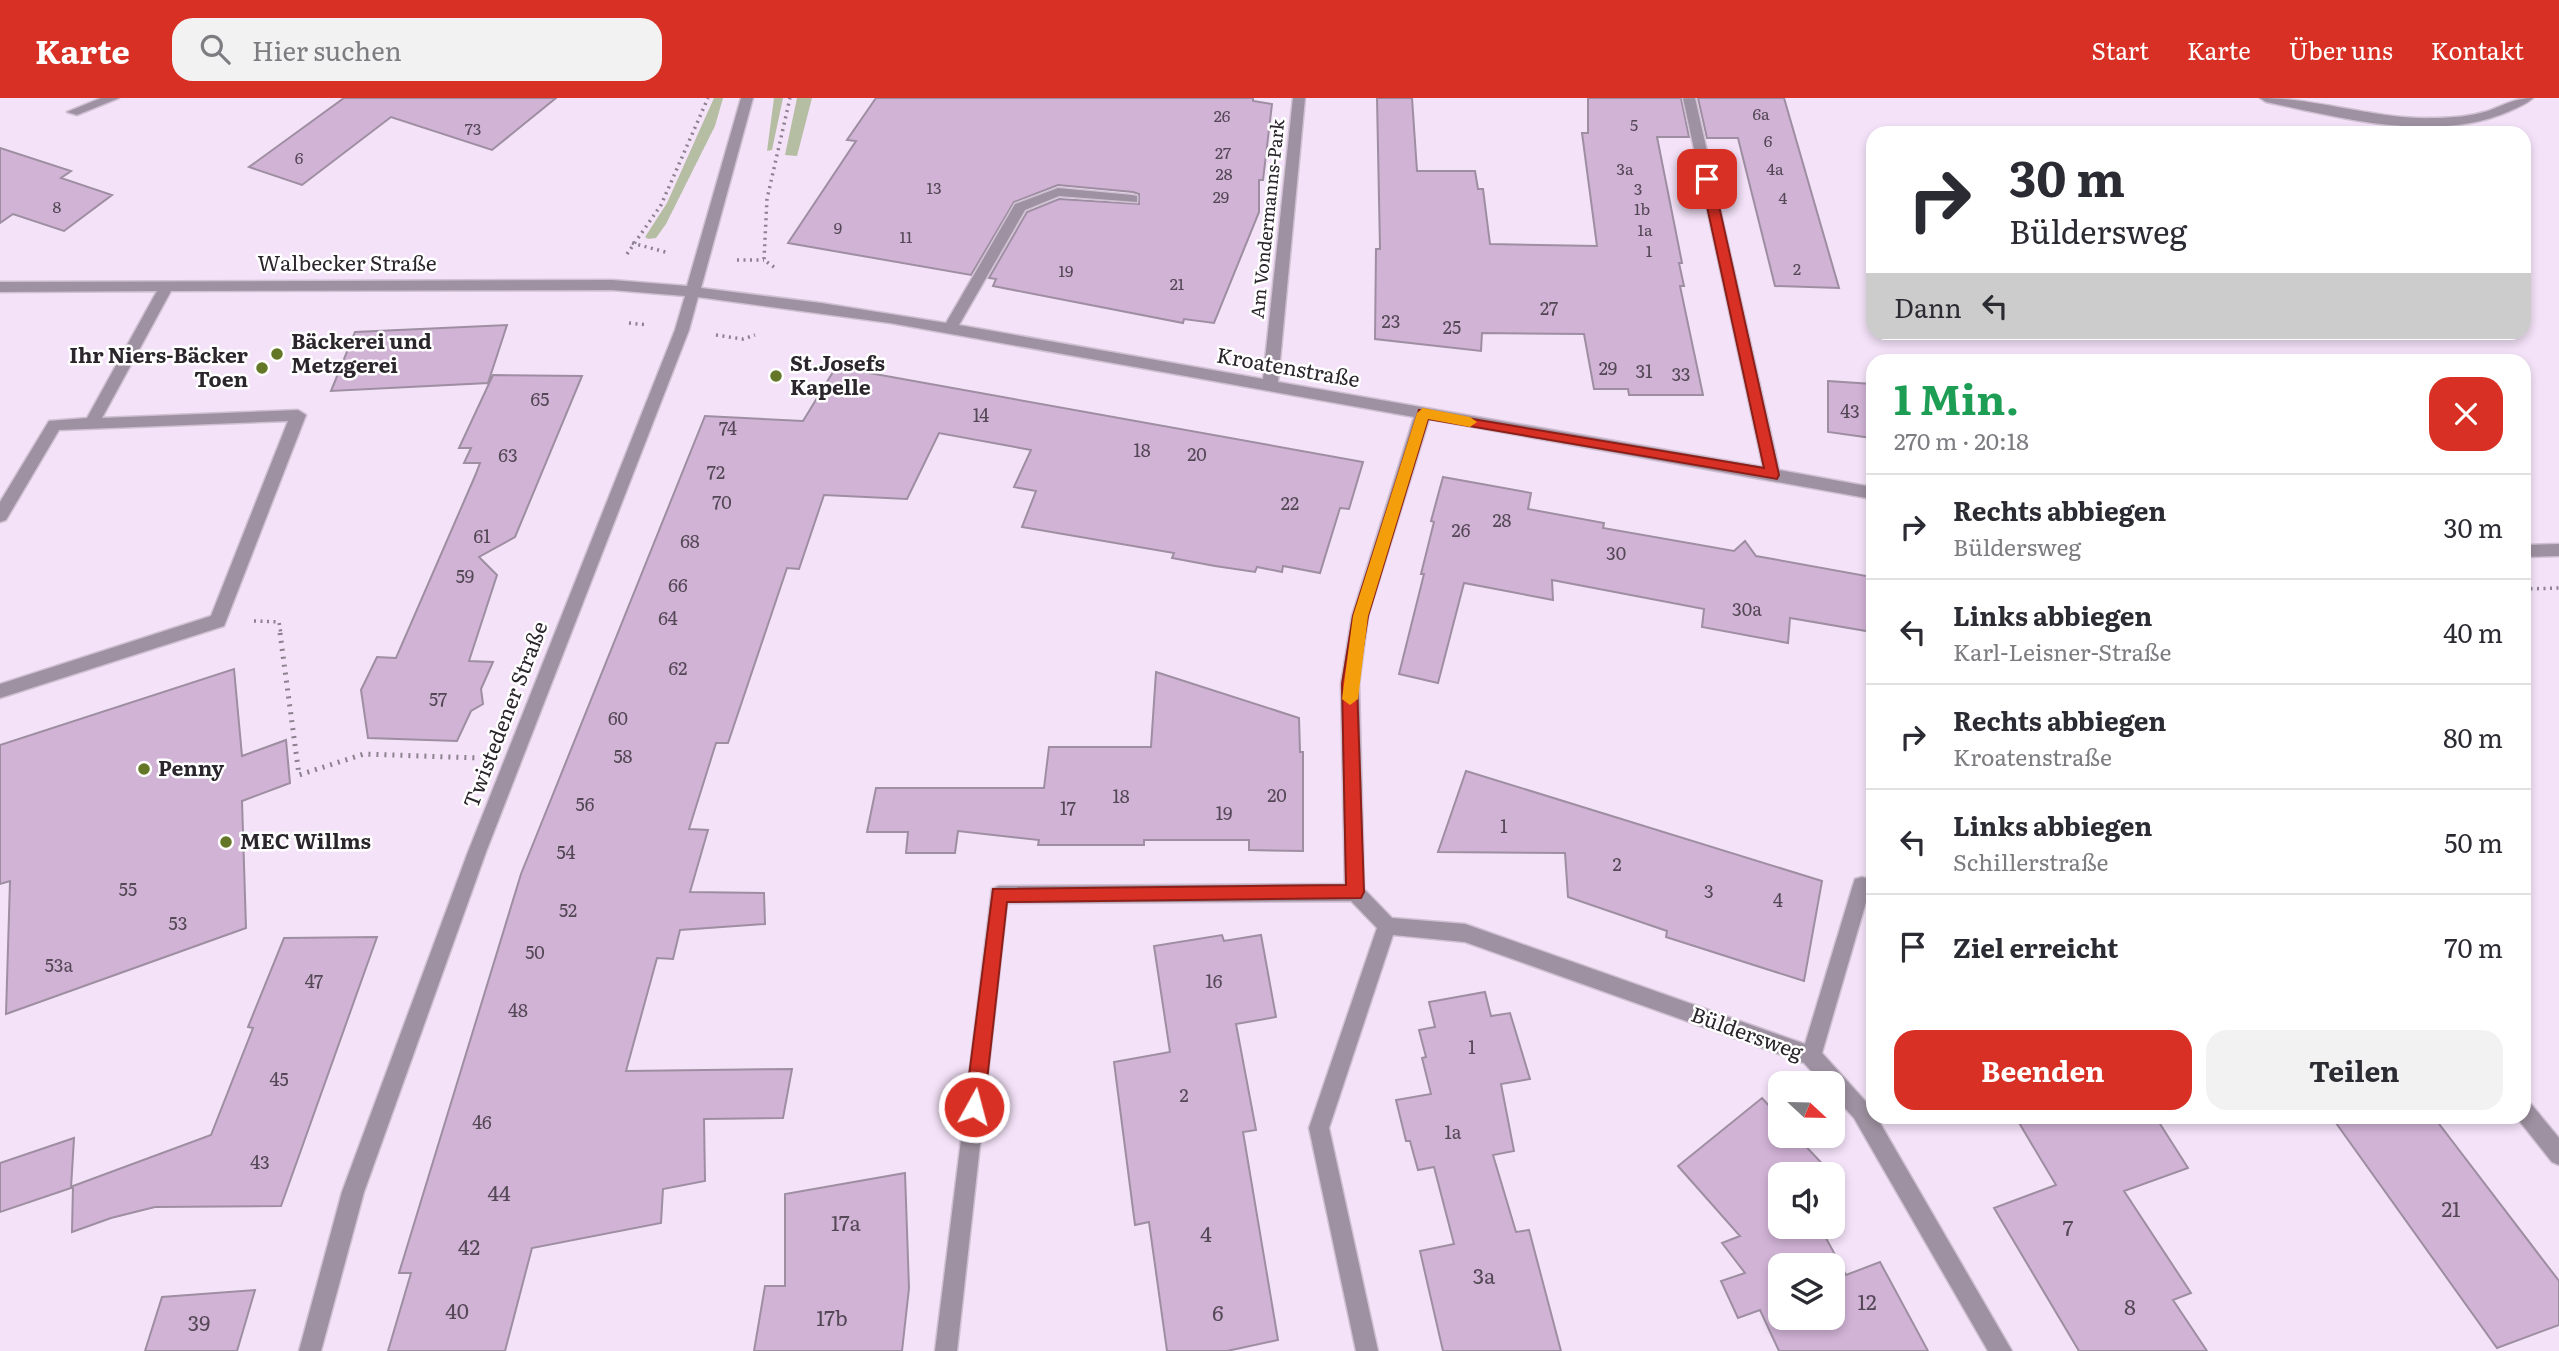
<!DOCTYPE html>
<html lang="de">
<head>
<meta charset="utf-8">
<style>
  :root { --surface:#fff; --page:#f2f2f3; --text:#2b2b33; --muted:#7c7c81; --line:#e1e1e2; --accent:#d93025 }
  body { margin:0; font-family:Literata,serif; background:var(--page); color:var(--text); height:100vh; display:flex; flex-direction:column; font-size:26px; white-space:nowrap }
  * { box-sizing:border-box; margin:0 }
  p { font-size:23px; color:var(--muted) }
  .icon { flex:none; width:38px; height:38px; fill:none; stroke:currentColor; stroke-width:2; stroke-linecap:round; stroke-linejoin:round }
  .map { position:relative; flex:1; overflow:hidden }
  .sheet { position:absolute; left:1866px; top:256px; width:665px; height:770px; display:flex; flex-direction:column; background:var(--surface); border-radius:21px; box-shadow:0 4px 10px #0003 }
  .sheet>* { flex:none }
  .hud { position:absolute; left:1866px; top:28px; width:665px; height:214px; border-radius:21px; box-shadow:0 4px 10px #0003; background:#fff; color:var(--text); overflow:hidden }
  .needle { width:46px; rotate:112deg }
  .controls { position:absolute; left:1768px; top:973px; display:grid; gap:14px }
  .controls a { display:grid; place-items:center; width:77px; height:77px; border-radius:14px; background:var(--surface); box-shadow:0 4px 10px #0003; font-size:35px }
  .pin { position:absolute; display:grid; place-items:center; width:60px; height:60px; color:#fff; margin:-30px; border-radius:14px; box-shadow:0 4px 10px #0006 }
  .me { position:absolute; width:77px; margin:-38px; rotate:7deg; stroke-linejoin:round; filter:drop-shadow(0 0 5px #0008) }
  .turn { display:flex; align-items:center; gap:24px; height:147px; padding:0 28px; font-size:32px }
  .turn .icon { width:91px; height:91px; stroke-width:2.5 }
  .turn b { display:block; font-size:49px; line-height:60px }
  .then { display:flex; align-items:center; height:66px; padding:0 28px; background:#0003; gap:14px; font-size:26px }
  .round { display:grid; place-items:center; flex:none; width:74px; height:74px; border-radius:21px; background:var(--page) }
  .summary { display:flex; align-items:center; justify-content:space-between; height:119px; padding:0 28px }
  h1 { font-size:42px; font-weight:700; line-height:52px; color:#1e9e55 }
  .button { display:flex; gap:14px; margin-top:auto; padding:14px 28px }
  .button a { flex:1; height:80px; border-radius:21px; background:var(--accent); color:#fff; font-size:28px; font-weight:700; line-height:80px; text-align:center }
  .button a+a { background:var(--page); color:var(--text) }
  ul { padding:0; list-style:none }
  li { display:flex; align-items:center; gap:21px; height:105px; padding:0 28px; border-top:2px solid var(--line) }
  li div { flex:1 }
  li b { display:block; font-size:26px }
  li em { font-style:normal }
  header { display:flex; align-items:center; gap:42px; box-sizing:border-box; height:98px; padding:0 35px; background:var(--accent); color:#fff }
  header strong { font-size:33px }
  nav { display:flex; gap:38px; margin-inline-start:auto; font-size:24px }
  .search { width:490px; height:63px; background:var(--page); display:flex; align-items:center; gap:18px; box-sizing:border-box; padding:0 24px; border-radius:21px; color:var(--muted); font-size:26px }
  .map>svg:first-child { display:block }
  .green { fill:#b5bea2 }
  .building { fill:#d1b3d6; stroke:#9e8ea1; stroke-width:2; fill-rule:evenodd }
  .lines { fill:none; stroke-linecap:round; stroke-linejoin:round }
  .minor-casing { stroke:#d0c0d3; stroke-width:3 }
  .path-far1 { stroke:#8c818f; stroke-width:3.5; stroke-dasharray:2 4.5; stroke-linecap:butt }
  .path { stroke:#8c818f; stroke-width:5; stroke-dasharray:2 6; stroke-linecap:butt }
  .minor { fill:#9e91a1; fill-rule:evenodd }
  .route { fill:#d93025; stroke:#8d1f18; stroke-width:2 }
  .slow { fill:#f59e0b }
  .poi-dot { fill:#637727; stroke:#fff; stroke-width:2.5 }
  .labels { text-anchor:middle; stroke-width:5; stroke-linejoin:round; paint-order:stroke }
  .far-number-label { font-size:16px; fill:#544856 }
  .far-street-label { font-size:18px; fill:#2b252c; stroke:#fff }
  .number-label { font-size:18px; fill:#544856 }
  .street-label { font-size:21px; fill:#2b252c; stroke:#fff }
  .poi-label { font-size:21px; font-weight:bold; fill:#2b252c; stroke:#fff; text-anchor:start }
  .near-number-label { font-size:21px; fill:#544856 }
</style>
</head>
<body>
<header>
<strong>Karte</strong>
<div class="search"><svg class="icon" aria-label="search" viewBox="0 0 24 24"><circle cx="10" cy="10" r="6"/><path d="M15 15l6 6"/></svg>Hier suchen</div>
<nav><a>Start</a><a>Karte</a><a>Über uns</a><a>Kontakt</a></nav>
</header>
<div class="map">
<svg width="2559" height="1253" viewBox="0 0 2559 1253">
  <rect width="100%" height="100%" fill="#f4e2f8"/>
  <!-- green -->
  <path class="green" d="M714,0H723L715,28L666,126L656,140L648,141L645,139L667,105Z
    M774,0H783L772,52L767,53Z
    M797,0H812L797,58L785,57Z"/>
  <!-- building -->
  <path class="building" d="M344,0H556L492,52L391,19L302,87L249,69Z
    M876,0H1253V3L1272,6L1263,82H1259V114L1214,225L1184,221L1183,225L993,188L996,181L989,180L1027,114L1059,101L1139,106V96L1133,94L1058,87L1014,104L971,177L788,145L856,43L847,42Z
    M1377,0H1412L1417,73H1475L1478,91H1483L1490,146L1597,148L1582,35H1588V0H1681L1689,39H1657L1682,165H1679L1684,188H1680L1703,297H1629L1628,291H1594L1584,236L1482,235L1481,253L1375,241L1376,151H1380Z
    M1698,0H1784L1839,190L1775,188L1738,40H1707Z
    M0,50L71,73L61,80L112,97L64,133L13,116L0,125Z
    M507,227L488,285L331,293L355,234Z
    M836,269L1363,364L1349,411L1340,410L1320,475L1283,468L1282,474L1257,469L1255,474L1215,468L1172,460L1174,455L1022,429L1036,393L1014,389L1031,352L939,335L907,401L824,397L799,471L787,470L728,645H716L689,731L708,732L690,794L764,795L765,826L680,832L673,861L657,860L626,973L792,971L783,1020L704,1021L705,1083L663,1091L661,1125L532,1150L505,1253H388L411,1175H399L521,776L705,318L803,323Z
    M493,277L582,278L515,439L479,459L497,477L469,563L493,564L481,591L483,606L471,613L457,643L368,640L361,592L377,559L396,560L475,378L480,365H464L471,350H459Z
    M1828,283L1872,286V340L1828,334Z
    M1443,379L1531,395L1528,411L1604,425L1603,430L1734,453L1745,443L1756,458L1872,479V534L1790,520L1788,545L1702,529L1704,511L1552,482L1553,502L1464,485L1438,585L1399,576L1424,476H1421L1434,424L1431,423Z
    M234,571L242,658L286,642L290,685L242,703L246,830L6,916L10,783L0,786V647Z
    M1156,574L1299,620L1300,654H1303V753L1249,752V742H1144V747H1038L1039,742L958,733L955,755H906L908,734H867L876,690H1044L1049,649H1151Z
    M1466,673L1822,783L1804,883L1666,839L1667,833L1568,799L1565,755L1438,754Z
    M1222,837L1224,843L1261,837L1276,919L1236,926L1256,1032L1243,1034L1278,1242L1227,1253H1167L1149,1124L1135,1127L1114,964L1170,954L1154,848Z
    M377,839L281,1108L155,1109L111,1120L72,1134L73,1088L211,1037L253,930L248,929L284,840Z
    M1485,894L1491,918L1510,915L1530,981L1501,986L1514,1053L1493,1057L1516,1134L1529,1132L1561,1253H1443L1420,1153L1454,1146L1434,1069L1418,1072L1410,1043H1406L1396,1002L1431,996L1422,960L1426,959L1419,932L1435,929L1429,904Z
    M1762,1000L1780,1020V1038H1796L1832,1076H1780V1129H1820L1846,1177L1880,1164L1928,1253H1779L1760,1212L1738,1220L1721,1183L1745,1175L1722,1145L1740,1138L1678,1068ZM1780,1167H1832V1220H1780Z
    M2015,1018H2155L2188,1070L2124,1093L2191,1195L2173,1202L2207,1253H2079L1994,1110L2056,1087Z
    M2331,1018H2433L2559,1183V1227L2497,1250Z
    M74,1040L71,1090L0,1114V1065Z
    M905,1075L909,1190L902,1253H754L765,1188H785V1096Z
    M255,1192L237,1253H145L162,1199Z"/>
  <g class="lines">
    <defs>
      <path id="minor" d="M101,0H119L77,17L67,14Z
        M741,0H753L701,190L821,205L946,225L1015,106L1058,90L1132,97L1137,98V104L1059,98L1025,112L959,227L1263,281L1293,0H1305L1278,284L1763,369L1683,0H1695L1779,372L1872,389V401L1429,321L1368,518L1359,586L1364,791L1392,820L1465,826L1805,946L1853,787L1855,781L1862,779L1869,781L1871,787L1822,955L1868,1006L1872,1018H1876L2012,1253H1988L1854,1020L1832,996V985H1822L1804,965L1465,844L1393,837L1329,1030L1378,1253H1356L1309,1030L1377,830L1351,803L1007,805L957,1253H935L992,791L999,788L1345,786L1341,586L1352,518L1414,319L890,225L698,199L689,232L486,754L364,1094L321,1253H299L342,1094L468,754L675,232L685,198L612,192L171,193L102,320L298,312L306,317L226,523L224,528L0,600V586L211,518L288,323L59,332L6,422L0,424V404L49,323L87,320L157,193L0,194V184L612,182L687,188Z
        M2260,0C2319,0 2375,22 2435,20C2452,20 2471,18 2488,13C2504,7 2515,0 2533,0C2527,6 2518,9 2510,13C2434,46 2343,20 2266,4Z
        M2559,446V458L2524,459V447Z
        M2524,1003L2531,1006L2559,1040V1067L2552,1064L2517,1020L2524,1018Z"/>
    </defs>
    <!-- minor casing -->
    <use href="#minor" class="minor-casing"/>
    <!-- path-far1 -->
    <path class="path-far1" d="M632,145L669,155
      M627,156L661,107L708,0
      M737,162H764
      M774,169L764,162L767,101L790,0
      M629,225L648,227
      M716,237L743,241L755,237
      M2524,491L2559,490
      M254,523L279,524L281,536"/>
    <!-- path -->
    <path class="path" d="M280,535L299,677L364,656L478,660"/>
    <!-- minor -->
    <use href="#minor" class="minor"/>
  </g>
  <!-- route -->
  <path class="route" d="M1707,77L1713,81L1779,377L1777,381L1428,321L1368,518L1357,586L1364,794L1361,800L1007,804L984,1009L981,1015L974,1018L968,1015L965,1009L993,791L1346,787L1342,586L1353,518L1419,312L1764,370L1701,81Z"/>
  <!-- slow -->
  <path class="slow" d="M1423,310L1470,319L1477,324L1470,329L1428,321L1368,518L1358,601L1350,607L1342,601L1353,518L1417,315Z"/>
  <!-- markers -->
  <g class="poi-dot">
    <circle cx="277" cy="256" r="7"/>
    <circle cx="262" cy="270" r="7"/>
    <circle cx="776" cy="278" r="7"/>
    <circle cx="144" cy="671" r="7"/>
    <circle cx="226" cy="744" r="7"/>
  </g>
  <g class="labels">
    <!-- far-number labels -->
    <g class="far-number-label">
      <text x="1761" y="22">6a</text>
      <text x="1222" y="24">26</text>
      <text x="1634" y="33">5</text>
      <text x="473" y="37">73</text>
      <text x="1768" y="49">6</text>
      <text x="1223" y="61">27</text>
      <text x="299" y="66">6</text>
      <text x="1625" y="77">3a</text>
      <text x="1775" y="77">4a</text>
      <text x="1224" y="82">28</text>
      <text x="934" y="96">13</text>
      <text x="1638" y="97">3</text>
      <text x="1221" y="105">29</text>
      <text x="1783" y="106">4</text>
      <text x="57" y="115">8</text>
      <text x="1642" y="117">1b</text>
      <text x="838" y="136">9</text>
      <text x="1645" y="138">1a</text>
      <text x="906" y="145">11</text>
      <text x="1649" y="159">1</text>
      <text x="1797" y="177">2</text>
      <text x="1066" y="179">19</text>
      <text x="1177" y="192">21</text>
    </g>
    <!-- far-street labels -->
    <g class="far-street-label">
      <text transform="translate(1268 121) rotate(-84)" y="6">Am Vondermanns-Park</text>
    </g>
    <!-- number labels -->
    <g class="number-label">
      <text x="1549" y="217">27</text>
      <text x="1391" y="230">23</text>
      <text x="1452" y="236">25</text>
      <text x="1608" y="277">29</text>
      <text x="1644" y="280">31</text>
      <text x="1681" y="283">33</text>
      <text x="540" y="308">65</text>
      <text x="1850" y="320">43</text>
      <text x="981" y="324">14</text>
      <text x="728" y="337">74</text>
      <text x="1142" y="359">18</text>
      <text x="1197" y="363">20</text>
      <text x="508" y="364">63</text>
      <text x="716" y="381">72</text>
      <text x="722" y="411">70</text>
      <text x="1290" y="412">22</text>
      <text x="1502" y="429">28</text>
      <text x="1461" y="439">26</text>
      <text x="482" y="445">61</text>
      <text x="690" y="450">68</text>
      <text x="1616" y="462">30</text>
      <text x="465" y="485">59</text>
      <text x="678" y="494">66</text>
      <text x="1747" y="518">30a</text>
      <text x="668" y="527">64</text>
      <text x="678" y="577">62</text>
      <text x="438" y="608">57</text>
      <text x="618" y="627">60</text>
      <text x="623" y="665">58</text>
      <text x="1277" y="704">20</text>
      <text x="1121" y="705">18</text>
      <text x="585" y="713">56</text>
      <text x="1068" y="717">17</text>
      <text x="1224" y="722">19</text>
      <text x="1504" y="735">1</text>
      <text x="566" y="761">54</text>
      <text x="1617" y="773">2</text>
      <text x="128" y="798">55</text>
      <text x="1709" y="800">3</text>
      <text x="1778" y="809">4</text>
      <text x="568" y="819">52</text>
      <text x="178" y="832">53</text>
      <text x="535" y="861">50</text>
      <text x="59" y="874">53a</text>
      <text x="314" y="890">47</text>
      <text x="1214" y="890">16</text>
      <text x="518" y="919">48</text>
      <text x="1472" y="956">1</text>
      <text x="279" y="988">45</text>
      <text x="1184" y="1004">2</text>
      <text x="482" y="1031">46</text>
      <text x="1453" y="1041">1a</text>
      <text x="260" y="1071">43</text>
    </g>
    <!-- street labels -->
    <g class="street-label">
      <text x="347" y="173">Walbecker Straße</text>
      <text transform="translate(1288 270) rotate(10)" y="7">Kroatenstraße</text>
      <text transform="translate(506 617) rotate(-69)" y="7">Twistedener Straße</text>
      <text transform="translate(1747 936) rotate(20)" y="7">Büldersweg</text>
    </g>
    <!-- poi labels -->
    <g class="poi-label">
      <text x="291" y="251">Bäckerei und<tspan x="291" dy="24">Metzgerei</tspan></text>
      <text x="248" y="265" text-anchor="end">Ihr Niers-Bäcker<tspan x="248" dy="24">Toen</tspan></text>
      <text x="790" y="273">St.Josefs<tspan x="790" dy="24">Kapelle</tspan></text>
      <text x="158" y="678">Penny</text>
      <text x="240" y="751">MEC Willms</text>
    </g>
    <!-- near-number labels -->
    <g class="near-number-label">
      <text x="499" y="1103">44</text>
      <text x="2451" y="1119">21</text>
      <text x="846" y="1133">17a</text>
      <text x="2068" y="1138">7</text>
      <text x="1206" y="1144">4</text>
      <text x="469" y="1157">42</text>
      <text x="1484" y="1186">3a</text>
      <text x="1867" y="1212">12</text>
      <text x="2130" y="1217">8</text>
      <text x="457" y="1221">40</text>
      <text x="1218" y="1223">6</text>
      <text x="832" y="1228">17b</text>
      <text x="199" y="1233">39</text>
    </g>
  </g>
</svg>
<div class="controls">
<a><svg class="needle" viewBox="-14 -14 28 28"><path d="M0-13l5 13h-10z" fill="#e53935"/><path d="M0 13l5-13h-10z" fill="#7c7c81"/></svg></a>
<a><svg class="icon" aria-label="sound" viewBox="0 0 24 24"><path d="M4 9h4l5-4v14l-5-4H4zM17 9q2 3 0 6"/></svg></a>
<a><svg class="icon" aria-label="layers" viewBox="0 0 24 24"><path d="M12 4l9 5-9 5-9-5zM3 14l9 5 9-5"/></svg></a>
</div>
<div class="pin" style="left:1707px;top:81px;background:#d93025"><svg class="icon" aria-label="arrive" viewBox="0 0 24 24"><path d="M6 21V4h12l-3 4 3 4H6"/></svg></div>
<svg class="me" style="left:974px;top:1009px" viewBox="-20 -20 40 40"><circle r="17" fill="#d93025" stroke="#fff" stroke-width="3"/><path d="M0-11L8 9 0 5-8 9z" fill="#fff"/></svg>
<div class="hud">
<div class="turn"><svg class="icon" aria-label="right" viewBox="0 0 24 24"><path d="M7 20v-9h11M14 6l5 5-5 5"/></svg><div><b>30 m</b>Büldersweg</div></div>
<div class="then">Dann<svg class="icon" aria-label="left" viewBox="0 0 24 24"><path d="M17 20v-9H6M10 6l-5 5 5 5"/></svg></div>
</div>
<section class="sheet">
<div class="summary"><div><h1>1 Min.</h1><p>270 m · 20:18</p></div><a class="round" style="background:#d93025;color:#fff"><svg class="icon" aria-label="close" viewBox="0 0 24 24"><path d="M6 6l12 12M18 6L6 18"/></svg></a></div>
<ul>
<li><svg class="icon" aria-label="right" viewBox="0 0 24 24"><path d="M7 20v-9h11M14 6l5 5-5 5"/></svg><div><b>Rechts abbiegen</b><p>Büldersweg</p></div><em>30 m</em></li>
<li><svg class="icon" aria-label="left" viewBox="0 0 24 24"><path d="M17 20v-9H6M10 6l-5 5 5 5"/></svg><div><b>Links abbiegen</b><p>Karl-Leisner-Straße</p></div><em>40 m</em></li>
<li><svg class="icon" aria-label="right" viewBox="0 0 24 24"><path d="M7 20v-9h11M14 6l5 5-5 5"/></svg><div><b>Rechts abbiegen</b><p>Kroatenstraße</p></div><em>80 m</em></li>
<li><svg class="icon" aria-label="left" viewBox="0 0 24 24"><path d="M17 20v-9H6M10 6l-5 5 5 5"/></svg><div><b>Links abbiegen</b><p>Schillerstraße</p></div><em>50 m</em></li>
<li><svg class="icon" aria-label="arrive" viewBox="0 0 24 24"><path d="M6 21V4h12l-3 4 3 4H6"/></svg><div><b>Ziel erreicht</b></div><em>70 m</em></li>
</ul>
<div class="button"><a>Beenden</a><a>Teilen</a></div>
</section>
</div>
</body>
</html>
